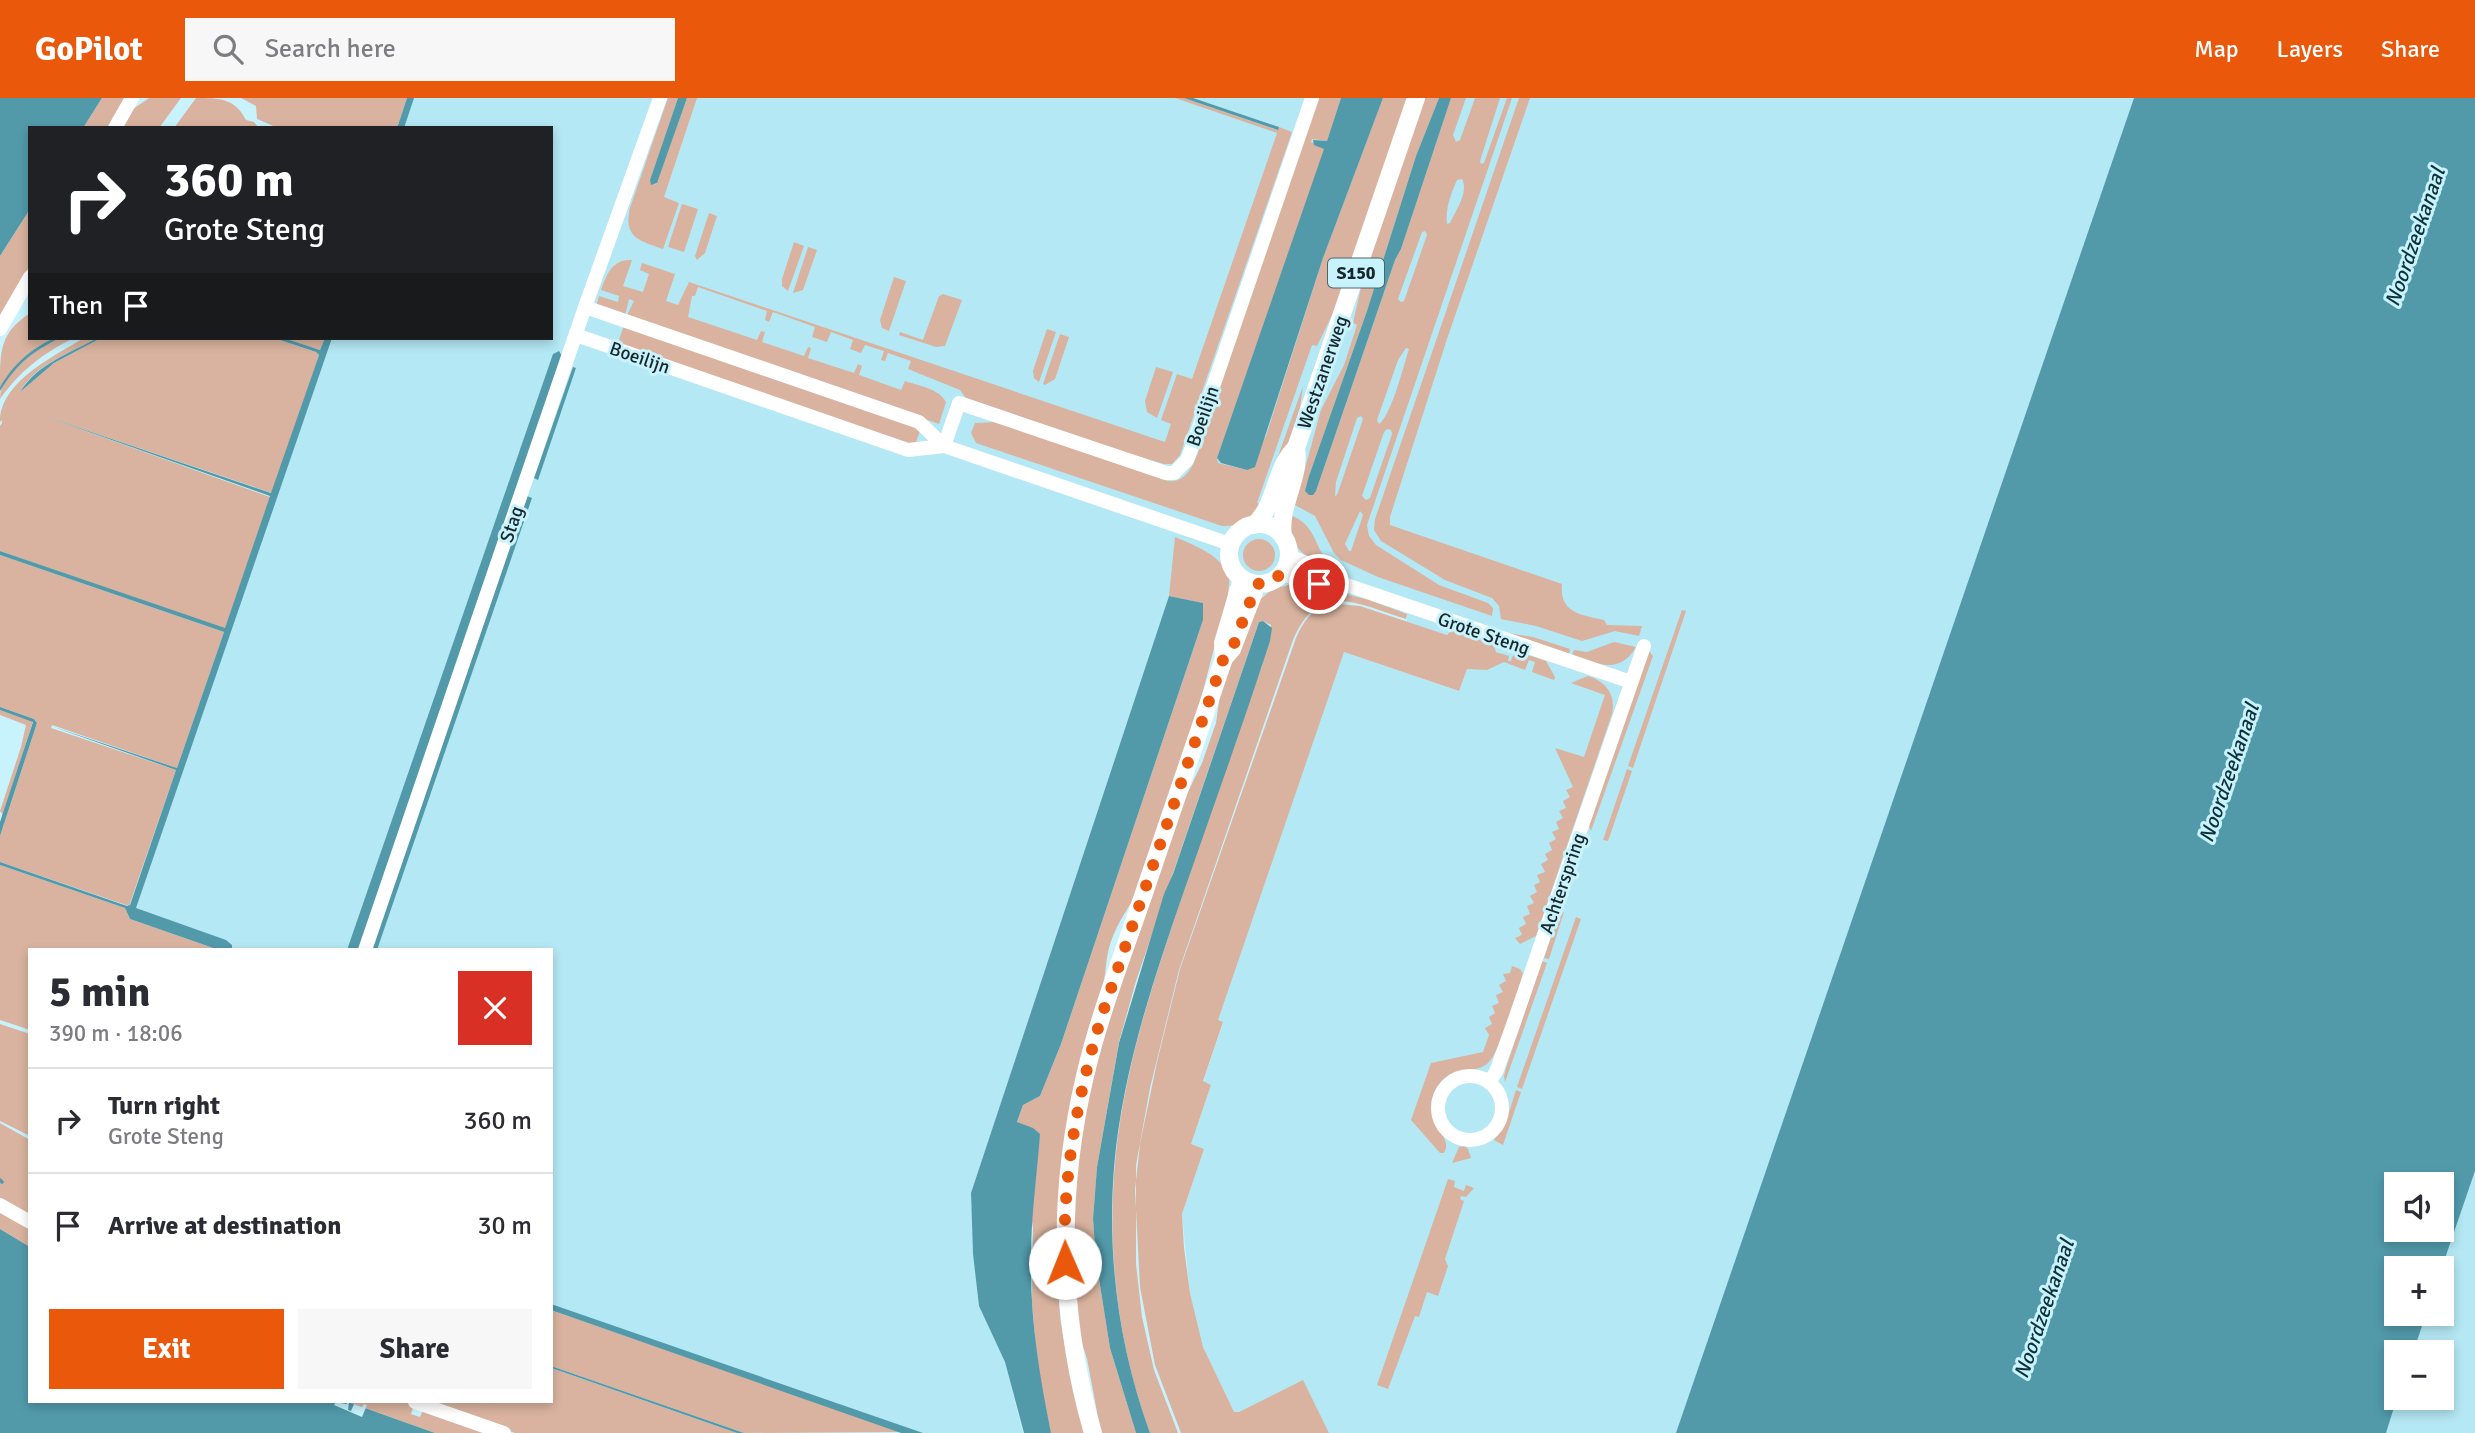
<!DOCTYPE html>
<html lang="en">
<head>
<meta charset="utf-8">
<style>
  :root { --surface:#fff; --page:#f7f7f7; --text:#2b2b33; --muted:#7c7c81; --line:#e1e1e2; --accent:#ea580c }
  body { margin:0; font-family:Signika,sans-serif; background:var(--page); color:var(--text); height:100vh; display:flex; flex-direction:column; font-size:26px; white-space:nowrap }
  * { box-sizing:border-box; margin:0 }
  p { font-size:23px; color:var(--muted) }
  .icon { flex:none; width:38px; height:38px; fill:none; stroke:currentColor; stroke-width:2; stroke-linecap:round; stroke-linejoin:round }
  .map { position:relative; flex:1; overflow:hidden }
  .details { position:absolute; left:28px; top:850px; width:525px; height:455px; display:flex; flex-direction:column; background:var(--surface); border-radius:0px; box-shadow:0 4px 10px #0003 }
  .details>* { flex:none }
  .hud { position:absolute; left:28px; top:28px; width:525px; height:214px; border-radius:0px; box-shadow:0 4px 10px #0003; background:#202124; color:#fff; overflow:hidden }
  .tools { position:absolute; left:2384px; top:1074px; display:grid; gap:14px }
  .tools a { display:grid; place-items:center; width:70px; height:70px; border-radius:0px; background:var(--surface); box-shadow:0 4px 10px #0003; font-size:35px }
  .pin { position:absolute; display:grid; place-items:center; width:60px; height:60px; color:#fff; margin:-30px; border:4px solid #fff; border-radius:50%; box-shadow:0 2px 7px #0007 }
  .me { position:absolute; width:77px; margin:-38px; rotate:359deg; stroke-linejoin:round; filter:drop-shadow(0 0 5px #0008) }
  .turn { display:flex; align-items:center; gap:24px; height:147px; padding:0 21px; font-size:32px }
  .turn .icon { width:91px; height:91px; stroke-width:2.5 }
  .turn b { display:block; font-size:49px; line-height:60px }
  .then { display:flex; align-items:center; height:66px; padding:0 21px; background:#0003; gap:14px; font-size:26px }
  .round { display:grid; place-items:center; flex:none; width:74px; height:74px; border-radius:0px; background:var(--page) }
  .summary { display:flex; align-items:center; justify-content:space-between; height:119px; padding:0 21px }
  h1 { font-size:42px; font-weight:700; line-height:52px }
  .primary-button { display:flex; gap:14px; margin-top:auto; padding:14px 21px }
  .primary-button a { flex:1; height:80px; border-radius:0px; background:var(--accent); color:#fff; font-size:28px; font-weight:700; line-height:80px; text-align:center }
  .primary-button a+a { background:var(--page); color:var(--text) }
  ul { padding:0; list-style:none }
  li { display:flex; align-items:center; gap:21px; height:105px; padding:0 21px; border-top:2px solid var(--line) }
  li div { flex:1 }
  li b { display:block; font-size:26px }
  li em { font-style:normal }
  header { display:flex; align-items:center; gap:42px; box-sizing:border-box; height:98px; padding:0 35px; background:var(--accent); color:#fff }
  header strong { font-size:33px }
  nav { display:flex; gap:38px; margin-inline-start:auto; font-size:24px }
  .search { width:490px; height:63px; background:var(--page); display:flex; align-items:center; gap:18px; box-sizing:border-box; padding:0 24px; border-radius:0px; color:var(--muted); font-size:26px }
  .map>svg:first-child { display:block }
  .built { fill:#b4e8f4 }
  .green { fill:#d9b39f; fill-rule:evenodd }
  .water { fill:#529aaa; fill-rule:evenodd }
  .pier { fill:#c8f3fd }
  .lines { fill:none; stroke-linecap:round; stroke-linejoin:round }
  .stream { stroke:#529aaa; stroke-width:3.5 }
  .minor { stroke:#fff; stroke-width:14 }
  .major { stroke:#fff; stroke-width:18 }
  .route { stroke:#ea580c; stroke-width:12; stroke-dasharray:0 21.6 }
  .labels { text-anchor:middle; stroke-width:6; stroke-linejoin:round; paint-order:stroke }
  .shield { fill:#c8f3fd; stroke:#4c646a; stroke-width:2 }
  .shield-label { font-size:18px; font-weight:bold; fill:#17272b }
  .street-label { font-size:19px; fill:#17272b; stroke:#c8f3fd }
  .water-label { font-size:21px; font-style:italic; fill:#0e323a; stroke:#c8f3fd }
</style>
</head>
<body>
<header>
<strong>GoPilot</strong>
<div class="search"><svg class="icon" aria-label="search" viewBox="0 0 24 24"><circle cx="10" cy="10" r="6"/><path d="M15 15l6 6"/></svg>Search here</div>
<nav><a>Map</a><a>Layers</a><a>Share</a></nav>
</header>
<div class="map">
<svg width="2475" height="1335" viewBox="0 0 2475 1335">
  <rect width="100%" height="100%" fill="#c8f3fd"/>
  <!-- built -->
  <path class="built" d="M411,0H2217L1755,1335H1237L1203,1249L1190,1195L1182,1116L1204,1051L1191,1046L1211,987L1203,984L1223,925L1217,922L1343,556L1344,554L1458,593L1466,571L1506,558L1452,532L1448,537L1407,524L1406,515L1287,486L1262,498L1231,488L1203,505L1169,498L971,1095L973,1156L979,1208L1005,1264L1023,1335H916L551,1209V852H228L131,814L328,240H551V30H400Z
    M2475,1073V1335H2386L2397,1300H2441V1255H2413L2426,1216H2441V1172Z"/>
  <!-- green -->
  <path class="green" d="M102,0H126L108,30H83Z
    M149,0H181L159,30H122L133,11Z
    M196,0C219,0 235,0 246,22L254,24L259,30H174Z
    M241,0H407L397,30H278L257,21L256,8Z
    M668,0H678L650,82L656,87L687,0H697L664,99L679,105L663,151C640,143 623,140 630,110Z
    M1175,0H1184L1277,32L1279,29L1292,34L1180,357L1172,366H1164L1120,353L966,300L960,292L908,271L911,263L888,255L885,263L881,262L884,253L865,247L861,255L850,251L853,242L831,234L827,244L812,239L815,229L773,214L769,224L765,222L767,213L698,189L695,198H692L688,219L757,242L761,233L765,234L762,244L804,258L808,249L811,250L808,260L854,275L858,266L862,268L859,277L901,292L905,283C919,288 938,290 946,304L939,326L626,219L634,203L629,201L625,218L596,209L599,198L618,204L619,198L601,192C607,175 613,161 632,162L623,188L643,194L649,176L640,172L642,165L675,176L666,203L678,207L689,184L1165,344L1171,326L1161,322L1177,276L1192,281L1277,35Z
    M1317,0H1341L1327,43L1312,41L1311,44L1325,50L1217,360L1218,365L1247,372L1266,338L1323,160L1383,0H1408L1337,207L1317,248L1312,247L1257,405L1263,407C1251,419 1240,429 1222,428L976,345L971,335L975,325L996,324L1168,383C1187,385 1193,367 1199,352Z
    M1424,0H1439L1416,58L1367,213L1309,378L1316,393L1395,162L1401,151L1451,0H1466L1453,37L1456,44L1460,42L1475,0H1500L1480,63L1481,66L1484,65L1507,0H1512L1367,427L1369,438L1376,447L1439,487L1488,505L1493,510L1492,518L1378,479L1341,462L1334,455L1315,418L1295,407L1321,312L1344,267L1357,227L1353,225L1365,172ZM1462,81C1469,94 1456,112 1450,125L1447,126C1445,111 1451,96 1457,82ZM1425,133L1427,137L1404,203L1401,204L1398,201L1422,134ZM1406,250L1409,251C1403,269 1392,316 1379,326L1377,322L1398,262ZM1361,318L1363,321L1337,397L1335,398L1336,384L1357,320ZM1387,331L1391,332L1392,336L1370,400L1366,402L1362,398L1384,334ZM1360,413L1363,417L1351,453H1349L1345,446Z
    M1519,0H1530L1447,241L1390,419V427L1562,486C1559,515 1581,517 1604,522L1607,527L1642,528L1639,538L1615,533L1582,543L1536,528L1501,521L1499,508L1492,500L1445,482L1381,443L1374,432L1375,421Z
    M682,106L698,111L684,154L668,149Z
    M30,111V167L0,219V158Z
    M709,115L717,118L705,155L697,162L695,158Z
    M794,144L804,148L788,193L782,188V181Z
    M808,149L817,152L803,192L793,195Z
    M894,179L906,183L889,233L882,230L880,222Z
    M943,196L962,202L945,248L936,249L899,237L900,234L923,242L939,198Z
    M30,215V240H54C29,252 15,266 0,289C0,252 0,235 30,215Z
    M624,227L916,326L920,333L916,344L911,348L617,248Z
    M1047,231L1056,234L1039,284L1034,280L1033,273Z
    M1060,236L1069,239L1055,281L1045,287L1043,286Z
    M60,240H74C43,255 20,273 0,301C0,272 37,252 60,240Z
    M84,240H97C70,256 36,265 20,294L54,265L101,240H274L316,254L319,257L272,395L38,316L270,399L225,531L0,453V328L2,325V322L0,324C0,284 54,258 84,240Z
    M284,240H325L320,252Z
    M1156,269L1173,274L1157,320L1147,314L1145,303Z
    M1303,288L1299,317L1269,393L1266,392Z
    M1288,416C1321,428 1312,454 1336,472C1303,458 1291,454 1288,416Z
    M1175,439C1193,447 1223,457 1229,480C1230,484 1228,493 1228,497L1199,608L1133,802C1122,819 1110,838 1107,860C1105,873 1105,883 1101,896C1071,991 1052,1084 1058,1184C1059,1198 1059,1212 1061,1226C1067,1263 1078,1299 1086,1335H1051L1040,1287L1036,1253L1032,1203L1033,1130L1017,1025L1023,1007L1040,998L1061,946L1203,522V505L1169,498Z
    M1243 457a16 16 0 1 1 32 0a16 16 0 1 1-32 0Z
    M0,457L224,534L177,670L52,627L51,630L176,672L129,808L0,764V738L37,625L34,621L0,609Z
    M1295,485L1366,501L1407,516L1406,521C1357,506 1319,481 1293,542L1179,872L1150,990L1136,1067V1166L1142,1219L1154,1272L1178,1335H1150C1109,1223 1102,1102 1127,986C1141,917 1165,850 1187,783C1211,711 1235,639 1262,568L1271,527L1263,523L1259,524L1136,883L1119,944L1097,1069L1093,1121L1096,1162L1110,1250L1136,1335H1101L1087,1261L1080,1239L1073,1181L1075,1080L1090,987L1106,930L1183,704L1202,665L1216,625L1221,590L1259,502L1273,491Z
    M1328,505L1360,508L1447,537L1453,531L1493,545L1496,554L1509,558L1508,563H1511L1512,559L1519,554L1546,563L1555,579L1554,582L1532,574L1535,564L1529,562L1525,572L1504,564L1487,572L1467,571L1459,593L1344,554L1218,922L1223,924L1203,983L1211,987L1191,1046L1204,1051L1182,1116L1184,1150L1190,1195L1203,1249L1234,1314H1239L1303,1282L1329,1335H1181L1155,1267L1140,1189L1135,1092L1140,1046L1157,964L1180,871L1296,540C1302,525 1313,510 1328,505Z
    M1682,512L1686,513L1633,670L1628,668Z
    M1508,535L1533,539L1570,551L1569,556Z
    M1614,544L1636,549C1619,578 1597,565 1572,557L1574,552L1587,554Z
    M1649,553L1653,558L1591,733L1589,728Z
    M1588,578C1606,584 1616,596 1612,616L1536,838L1520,846L1515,840L1522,837L1519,830L1526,826L1523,819L1530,816L1527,808L1534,805L1530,798L1537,794L1534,787L1540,784L1537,777L1545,774L1541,766L1548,762L1545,756L1552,752L1549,745L1556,741L1552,734L1559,731L1556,724L1563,720L1559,713L1566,710L1563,703L1570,699L1566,692L1573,689L1555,650L1584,659L1605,597L1571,585Z
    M0,612L33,623L3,717L0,713L21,649L26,627L0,617Z
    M1627,671L1632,673L1608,743L1603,742Z
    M0,767L125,810L130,821L219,852H30V932L0,922Z
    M1564,814L1549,861L1544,860L1558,819Z
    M1576,819L1581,821L1522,991L1517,989Z
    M1542,863L1547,865L1505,984L1504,978L1507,967Z
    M1512,868L1520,871L1523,876C1517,894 1500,956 1487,966C1471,978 1451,964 1436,991C1418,1024 1455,1036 1444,1055H1440L1411,1022L1431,965L1483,954L1489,937L1485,930L1492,926L1489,919L1495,915L1492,908L1499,905L1496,897L1503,894L1499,887L1506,883L1503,876L1510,875Z
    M0,926L30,936V1038L0,1023Z
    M1516,992L1521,994L1503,1047L1494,1042L1505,1027Z
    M0,1025L30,1042V1120L0,1103Z
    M1464,1048L1468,1051L1471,1060L1452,1065L1459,1049Z
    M1448,1081L1455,1083L1454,1089L1464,1093L1466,1087L1474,1090L1466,1099L1461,1098L1460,1101L1464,1103L1445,1161L1448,1168L1438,1198L1427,1194L1419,1219L1415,1218L1388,1291L1377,1287Z
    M0,1110L3,1115L30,1131V1149L0,1131Z
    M551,1212L902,1334L744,1335L551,1268Z
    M551,1270L737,1335H515L425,1304H551Z
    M348,1304H407L414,1306L411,1316L420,1319L424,1310L494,1335H435Z"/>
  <!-- water -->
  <path class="water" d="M0,0H102L83,30H30V111L0,158Z
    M407,0H414L404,30H397Z
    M678,0H687L657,85L651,87L650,82Z
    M1184,0H1193L1279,29L1278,32Z
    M1341,0H1383L1323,160L1255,369L1247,372L1221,365L1217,360L1324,51L1314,47L1313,42L1327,43Z
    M1439,0H1451L1401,151L1395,162L1316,393L1313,397H1309L1305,393L1309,378L1367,213L1416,58Z
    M2134,0H2475V1073L2441,1172L2396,1171V1216H2426L2413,1255H2396L2397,1300L2386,1335H1676ZM2396,1087H2441V1132H2396Z
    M54,240H60C30,255 17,266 0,293V289C14,266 29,252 54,240Z
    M97,240H101L54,265L20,294C38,265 69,256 97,240Z
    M274,240H284L320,252L325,240H332L136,810L226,842L232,847V852H219L130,821L125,810L0,767V764L127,808L130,807L176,672L51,628L177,670L224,534L0,457V453L225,530L270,398L38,316L271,395L319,257L316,254Z
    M559,253L562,258L361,852H347L553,256Z
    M573,269L576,270L538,382L534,380Z
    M527,398L532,400L377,852H370Z
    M1169,498L1203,505V522L1061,946L1040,998L1023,1007L1017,1024L1033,1030L1040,1036C1037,1077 1031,1118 1031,1159C1030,1221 1039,1275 1051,1335H1024L1005,1264L979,1208L973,1156L971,1095Z
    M1263,523L1272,530L1270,543C1243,626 1213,710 1184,793C1153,883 1122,974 1114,1070C1107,1160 1119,1250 1150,1335H1136L1110,1250L1096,1162L1093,1121L1097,1069L1119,945L1164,796L1173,776L1259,524Z
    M0,609L34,621L37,625L0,738V724L33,624L0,612Z
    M0,1131L30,1149V1304H348L435,1335H0Z
    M551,1206L923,1335H901L551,1212Z
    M551,1268L744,1335H737L560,1273L551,1270Z"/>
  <!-- pier -->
  <path class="pier" d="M336,1304L346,1306L349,1304L348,1312L351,1313L354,1306L362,1309L364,1306L367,1307L362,1319L334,1307Z"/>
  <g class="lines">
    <!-- stream -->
    <path class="stream" d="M0,1082L2,1084"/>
    <!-- minor -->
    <path class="minor" d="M115,30L132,0
      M585,209L919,324L944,348L1230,446
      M0,231L30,179
      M576,237L908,352L944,348
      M944,348L959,305L1166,375H1174L1187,362L1194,344L1312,0
      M1289,458L1324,472L1338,484L1631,584
      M1281,476L1319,486L1338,484
      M365,852L585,209L660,0
      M1438 1010a32 32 0 1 1 64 0a32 32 0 1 1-64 0Z
      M1489,984L1496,974L1513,927L1644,548
      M0,1107L30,1124
      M415,1304L504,1335"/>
    <!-- major -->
    <path class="major" d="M1229 456a30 30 0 1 1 60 0a30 30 0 1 1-60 0Z
      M1254,427C1277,407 1274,370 1296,350L1416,0
      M1283,439C1278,407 1301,380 1296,350
      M1224,560L1223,545L1242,481
      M1093,1335C1059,1219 1057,1096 1085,978C1099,918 1122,859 1142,801C1169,720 1197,640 1224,560L1232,551L1257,486"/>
  </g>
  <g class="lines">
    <!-- route -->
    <path class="route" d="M1065,1165C1062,1081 1077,998 1102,917L1224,559L1232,551L1257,486L1270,484L1281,476L1319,486"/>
  </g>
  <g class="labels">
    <!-- shield labels -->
    <rect class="shield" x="1328" y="160.5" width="56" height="29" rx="5"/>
    <g class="shield-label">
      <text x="1356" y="181">S150</text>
    </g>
    <!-- street labels -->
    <g class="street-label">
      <text transform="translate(640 259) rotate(19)" y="7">Boeilijn</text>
      <text transform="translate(1322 274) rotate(-71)" y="7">Westzanerweg</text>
      <text transform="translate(1202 318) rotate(-71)" y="7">Boeilijn</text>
      <text transform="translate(511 426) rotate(-71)" y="7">Stag</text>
      <text transform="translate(1484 535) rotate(19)" y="7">Grote Steng</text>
      <text transform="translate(1562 785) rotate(-71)" y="7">Achterspring</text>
    </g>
    <!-- water labels -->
    <g class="water-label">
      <text transform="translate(2415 139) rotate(-71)" y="7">Noordzeekanaal</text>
      <text transform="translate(2229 675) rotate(-71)" y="7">Noordzeekanaal</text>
      <text transform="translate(2044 1211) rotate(-71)" y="7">Noordzeekanaal</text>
    </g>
  </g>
</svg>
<div class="tools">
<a><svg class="icon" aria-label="sound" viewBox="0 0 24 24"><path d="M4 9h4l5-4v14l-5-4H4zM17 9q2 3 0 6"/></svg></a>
<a>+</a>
<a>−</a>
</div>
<div class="pin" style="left:1319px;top:486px;background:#d93025"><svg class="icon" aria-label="arrive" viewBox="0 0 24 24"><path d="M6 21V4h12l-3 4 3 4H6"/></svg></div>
<svg class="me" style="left:1065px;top:1165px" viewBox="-20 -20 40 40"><circle r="19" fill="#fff"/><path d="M0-13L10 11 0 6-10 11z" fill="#ea580c"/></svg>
<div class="hud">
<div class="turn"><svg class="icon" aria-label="right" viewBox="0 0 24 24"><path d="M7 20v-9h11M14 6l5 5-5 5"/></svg><div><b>360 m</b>Grote Steng</div></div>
<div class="then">Then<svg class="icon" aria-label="arrive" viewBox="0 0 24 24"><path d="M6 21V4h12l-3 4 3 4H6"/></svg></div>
</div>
<section class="details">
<div class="summary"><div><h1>5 min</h1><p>390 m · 18:06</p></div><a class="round" style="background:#d93025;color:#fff"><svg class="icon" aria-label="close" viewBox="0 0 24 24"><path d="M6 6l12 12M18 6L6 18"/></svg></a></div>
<ul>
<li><svg class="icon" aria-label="right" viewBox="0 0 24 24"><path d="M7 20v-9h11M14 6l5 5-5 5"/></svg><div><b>Turn right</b><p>Grote Steng</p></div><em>360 m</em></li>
<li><svg class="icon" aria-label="arrive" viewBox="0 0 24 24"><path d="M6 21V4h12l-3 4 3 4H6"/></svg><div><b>Arrive at destination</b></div><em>30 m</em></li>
</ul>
<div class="primary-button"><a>Exit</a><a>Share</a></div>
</section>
</div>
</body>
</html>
